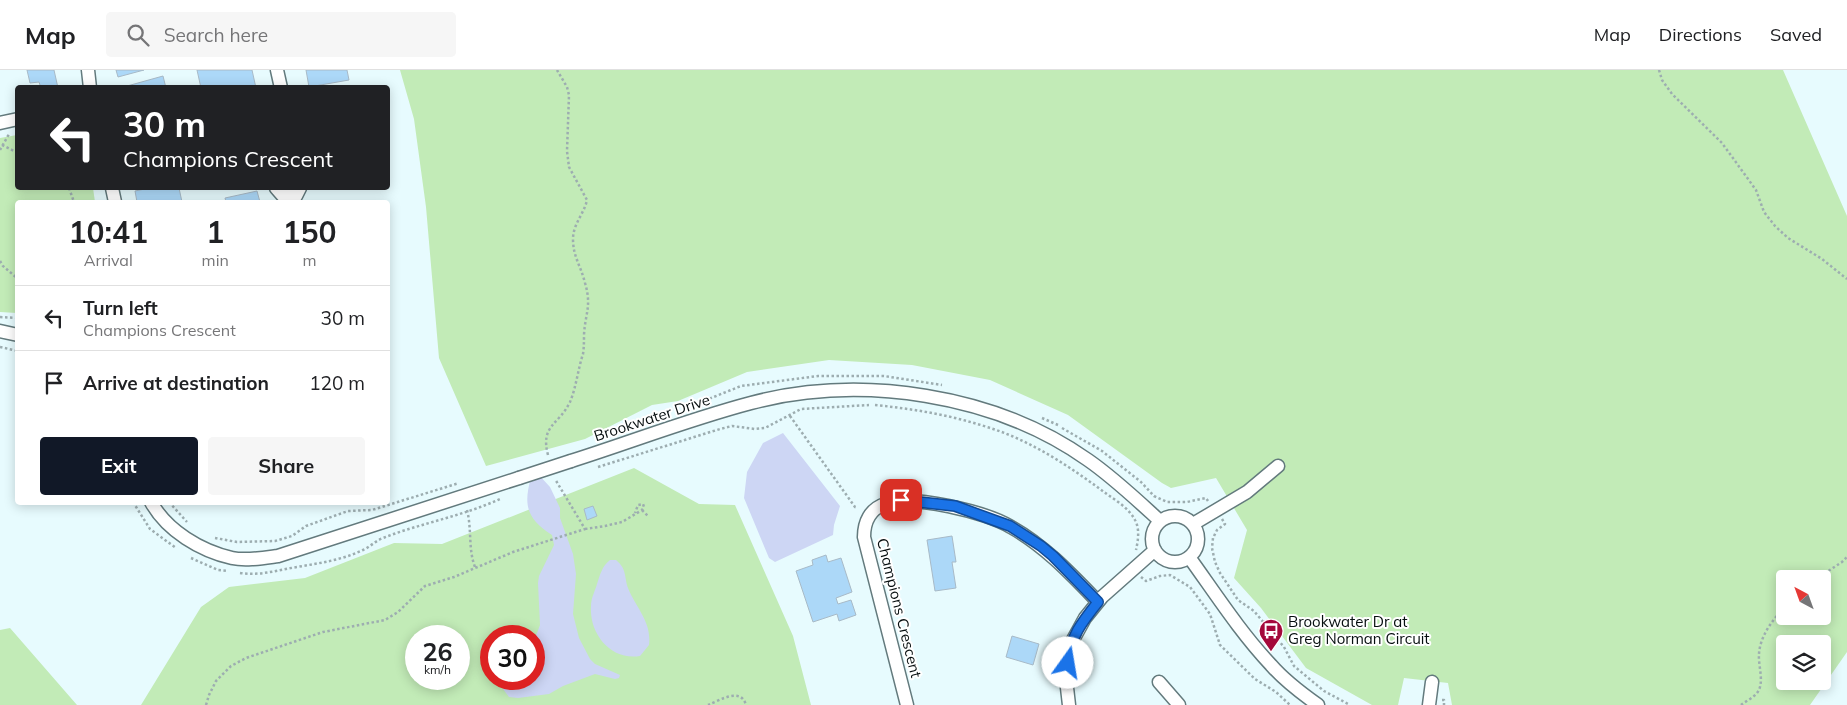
<!DOCTYPE html>
<html lang="en">
<head>
<meta charset="utf-8">
<style>
  :root { --surface:#fff; --page:#f6f6f6; --text:#202124; --muted:#757577; --line:#e0e0e0; --accent:#111827 }
  body { margin:0; font-family:Mulish,sans-serif; background:var(--page); color:var(--text); height:100vh; display:flex; flex-direction:column; font-size:19px; white-space:nowrap }
  * { box-sizing:border-box; margin:0 }
  p { font-size:16px; color:var(--muted) }
  .icon { flex:none; width:28px; height:28px; fill:none; stroke:currentColor; stroke-width:2; stroke-linecap:round; stroke-linejoin:round }
  .map { position:relative; flex:1; overflow:hidden }
  .panel { position:absolute; left:15px; top:130px; width:375px; height:305px; display:flex; flex-direction:column; background:var(--surface); border-radius:5px; box-shadow:0 2px 12px #0003 }
  .panel>* { flex:none }
  .guide { position:absolute; left:15px; top:15px; width:375px; height:105px; border-radius:5px; box-shadow:0 2px 12px #0003; background:#202124; color:#fff; overflow:hidden }
  .needle { width:32px; rotate:319deg }
  .controls { position:absolute; left:1776px; top:500px; display:grid; gap:10px }
  .controls a { display:grid; place-items:center; width:55px; height:55px; border-radius:5px; background:var(--surface); box-shadow:0 2px 12px #0003; font-size:25px }
  .speed { position:absolute; left:405px; top:555px; display:flex; gap:10px; font-size:25px; font-weight:700; text-align:center }
  .speed>* { display:grid; place-content:center; width:65px; height:65px; border-radius:50%; background:var(--surface); box-shadow:0 2px 12px #0003; line-height:1 }
  .speed small { font-size:12px; font-weight:400 }
  .speed .limit { border:8px solid #d22; background:#fff; color:#111 }
  .pin { position:absolute; display:grid; place-items:center; width:42px; height:42px; color:#fff; margin:-21px; border-radius:10px; box-shadow:0 2px 8px #0006 }
  .me { position:absolute; width:55px; margin:-28px; rotate:13deg; stroke-linejoin:round; filter:drop-shadow(0 0 4px #0008) }
  .turn { display:flex; align-items:center; gap:18px; height:105px; padding:0 25px; font-size:22px }
  .turn .icon { width:65px; height:65px; stroke-width:2.5 }
  .turn b { display:block; font-size:35px; line-height:42px }
  .eta { display:flex; justify-content:space-evenly; align-items:center; height:85px; text-align:center }
  .eta b { font-size:30px; font-weight:700; line-height:35px }
  .action { display:flex; gap:10px; margin-top:auto; padding:10px 25px }
  .action a { flex:1; height:58px; border-radius:5px; background:var(--accent); color:#fff; font-size:20px; font-weight:700; line-height:58px; text-align:center }
  .action a+a { background:var(--page); color:var(--text) }
  ul { padding:0; list-style:none }
  li { display:flex; align-items:center; gap:15px; height:65px; padding:0 25px; border-top:1px solid var(--line) }
  li div { flex:1 }
  li b { display:block; font-size:19px }
  li em { font-style:normal }
  header { display:flex; align-items:center; gap:30px; box-sizing:border-box; height:70px; padding:0 25px; background:var(--surface); border-bottom:1px solid var(--line) }
  header strong { font-size:24px }
  nav { display:flex; gap:28px; margin-inline-start:auto; font-size:18px }
  .search { width:350px; height:45px; background:var(--page); display:flex; align-items:center; gap:12px; box-sizing:border-box; padding:0 18px; border-radius:5px; color:var(--muted); font-size:19px }
  .map>svg:first-child { display:block }
  .green { fill:#c2ebb7; fill-rule:evenodd }
  .water { fill:#cdd6f4 }
  .building { fill:#acd8f8; stroke:#a8bac7 }
  .lines { fill:none; stroke-linecap:round; stroke-linejoin:round }
  .minor-casing { stroke:#637a7d; stroke-width:15 }
  .path { stroke:#9dadb0; stroke-width:2.5; stroke-dasharray:2.5 2.5; stroke-linecap:butt }
  .minor { stroke:#fff; stroke-width:12 }
  .minor-bridge-casing { stroke:#637a7d; stroke-width:15; stroke-linecap:butt }
  .minor-bridge { stroke:#fff; stroke-width:12 }
  .route-casing { stroke:#114b97; stroke-width:12 }
  .route { stroke:#1a73e8; stroke-width:9 }
  .labels { text-anchor:middle; stroke-width:4; stroke-linejoin:round; paint-order:stroke }
  .street-label { font-size:15px; fill:#060e0f; stroke:#fff }
  .poi-label { font-size:15px; fill:#060e0f; stroke:#fff; text-anchor:start }
</style>
</head>
<body>
<header>
<strong>Map</strong>
<div class="search"><svg class="icon" aria-label="search" viewBox="0 0 24 24"><circle cx="10" cy="10" r="6"/><path d="M15 15l6 6"/></svg>Search here</div>
<nav><a>Map</a><a>Directions</a><a>Saved</a></nav>
</header>
<div class="map">
<svg width="1847" height="635" viewBox="0 0 1847 635">
  <rect width="100%" height="100%" fill="#e7fbfe"/>
  <!-- green -->
  <path class="green" d="M400,0H1783L1847,146V582L1810,635H1452L1448,613L1404,608L1398,635H1372L1306,598L1261,538L1234,508L1247,460L1216,408L1171,418L1162,413L1068,345L990,310L912,295L829,290L747,302L678,331L652,335L585,369L486,396L439,288L426,137L414,49ZM1785,509H1822V546H1785ZM1785,574H1822V611H1785Z
    M17,65L18,118H93L95,132H18L17,243L0,242V68Z
    M634,398L699,434L735,435L793,566L811,635H141L201,537L229,517L305,508L394,473L442,474ZM416,566H459V609H416ZM491,566H534V609H491Z
    M10,558L77,635H0V560Z"/>
  <!-- water -->
  <path class="water" d="M783,363L840,436L834,455L833,465L775,492L769,488L744,428L747,402L763,373Z
    M539,405L550,417L560,438V448L573,484L576,504L573,544L579,568L590,589L595,594L620,605L619,608L615,609L595,604L563,616L549,624L518,628L509,627L503,619L508,609H534V571L540,555L538,513L539,506L554,475L552,465C527,449 523,435 531,408Z
    M610,490H616C627,499 624,506 628,518C636,538 652,552 649,575L640,586C611,591 589,564 591,536C591,528 595,521 597,514C600,505 602,496 610,490Z"/>
  <!-- building -->
  <path class="building" d="M27,0H54L58,18H41L39,12L30,13Z
    M116,0H144L118,7Z
    M197,0H252L256,18H201Z
    M306,0H347L349,10L309,17Z
    M163,6L166,18H120Z
    M150,118H179L182,132H137L135,121Z
    M257,121L260,132H226L225,128Z
    M593,436L597,446L587,450L584,439Z
    M952,466L956,492H952L956,518L935,521L927,470Z
    M826,485L828,492L841,488L852,522L836,528L838,534L851,530L856,545L839,551L837,544L813,552L796,501L813,495L812,490Z
    M1012,566L1039,574L1033,595L1006,587Z"/>
  <g class="lines">
    <defs>
      <path id="minor" d="M88,0L90,18
        M277,0L281,18
        M0,53L18,49
        M112,118L115,132
        M276,118L283,126H296L300,118
        M0,261L18,265
        M571,391C631,372 690,349 751,333C861,304 995,324 1088,390C1114,408 1137,430 1160,451
        M151,432C167,461 201,481 232,488C246,491 263,488 278,486L519,408
        M1152 469a23 23 0 1 1 46 0a23 23 0 1 1-46 0Z
        M1193,454L1247,422L1278,396
        M1189,487C1215,523 1240,562 1271,595C1284,610 1301,623 1318,635
        M1159,612L1179,635
        M907,635L864,467C864,452 870,439 885,434C912,424 986,442 1011,457C1045,476 1071,504 1098,532
        M1069,635L1066,609L1069,577L1085,548L1102,527L1155,480
        M1429,635L1432,612"/>
    </defs>
    <!-- minor casing -->
    <use href="#minor" class="minor-casing"/>
    <!-- path -->
    <path class="path" d="M1659,0L1662,10L1672,24L1722,73L1756,120L1764,142L1775,156L1788,168L1822,189L1847,209
      M2,75L18,83
      M0,80L9,64
      M69,118L74,132
      M0,191L3,196L18,209
      M0,247L18,248
      M0,277L18,281
      M875,335C914,339 950,345 987,357C1030,370 1069,396 1104,422C1115,430 1129,438 1135,450C1140,459 1138,471 1136,480
      M691,336L741,316L818,306H884L942,315
      M790,346L855,437L858,438
      M1042,348L1058,355
      M1062,358L1102,381L1141,412L1154,426L1167,432H1187L1206,428L1208,431
      M548,385C540,355 559,355 570,332C576,318 578,299 583,284C584,277 584,272 584,265C585,244 592,236 585,213C581,196 573,187 573,169C573,154 584,144 587,130L569,97L567,81L569,25L567,17L557,0
      M598,397L720,359L732,356L755,359L765,358L801,339L869,335
      M133,432L150,459L176,478
      M169,432L187,452
      M467,440C472,459 468,479 475,497
      M642,440L648,446
      M1222,449L1225,454L1217,460L1213,468L1212,478L1215,492L1220,503L1238,530L1254,541L1284,577L1294,596L1324,621L1350,635
      M585,459L605,456L622,452L642,440L644,437L643,434L638,435L635,443
      M215,468L237,472L275,471L292,466L306,456L348,441L372,440L459,413
      M191,488L218,500L228,501
      M240,503C260,506 278,500 297,497C320,493 342,490 363,480C370,477 375,471 383,468C421,453 464,446 502,428
      M1141,507L1146,511L1160,506L1170,505L1190,517L1210,544L1220,575L1255,609L1276,622L1290,635
      M1816,509L1842,492L1847,487
      M1442,630H1444V635
      M206,635L209,625L216,611L231,596L246,588L323,562L385,550L398,542L425,516L454,507L513,482L585,459L555,409
      M708,635C720,630 741,617 746,635
      M1741,635C1746,631 1753,628 1757,623C1765,613 1758,596 1759,584C1760,566 1773,549 1785,537"/>
    <!-- minor -->
    <use href="#minor" class="minor"/>
    <defs>
      <path id="minor-bridge" d="M519,408L571,391"/>
    </defs>
    <!-- minor-bridge casing -->
    <use href="#minor-bridge" class="minor-bridge-casing"/>
    <!-- minor-bridge -->
    <use href="#minor-bridge" class="minor-bridge"/>
  </g>
  <g class="lines">
    <defs>
      <path id="route" d="M901,430L955,436L1010,456L1041,476L1053,486L1098,532C1082,552 1070,567 1068,593"/>
    </defs>
    <!-- route casing -->
    <use href="#route" class="route-casing"/>
    <!-- route -->
    <use href="#route" class="route"/>
  </g>
  <!-- icons -->
  <defs>
    <symbol id="bus-pin" viewBox="-11 -11 22 30"><path d="M0 17L-7.5 6A9.5 9.5 0 1 1 7.5 6Z" fill="#a4093b" stroke="#fff"/><path d="M-5-6H5V4H4V6H2V4H-2V6H-4V4H-5ZM-3.5-4V0h7V-4ZM-3.5 1.2v1.5H-2V1.2ZM2 1.2v1.5H3.5V1.2Z" fill="#fff"/></symbol>
  </defs>
  <g fill-rule="evenodd">
    <use href="#bus-pin" x="1257" y="547" width="28" height="38"/>
  </g>
  <g class="labels">
    <!-- street labels -->
    <g class="street-label">
      <text transform="translate(652 348) rotate(-18)" y="5">Brookwater Drive</text>
      <text transform="translate(899 538) rotate(76)" y="5">Champions Crescent</text>
    </g>
    <!-- poi labels -->
    <g class="poi-label">
      <text x="1288" y="557">Brookwater Dr at<tspan x="1288" dy="17">Greg Norman Circuit</tspan></text>
    </g>
  </g>
</svg>
<div class="controls">
<a><svg class="needle" viewBox="-14 -14 28 28"><path d="M0-13l5 13h-10z" fill="#e53935"/><path d="M0 13l5-13h-10z" fill="#757577"/></svg></a>
<a><svg class="icon" aria-label="layers" viewBox="0 0 24 24"><path d="M12 4l9 5-9 5-9-5zM3 14l9 5 9-5"/></svg></a>
</div>
<div class="speed"><div>26<small>km/h</small></div><div class="limit">30</div></div>
<div class="pin" style="left:901px;top:430px;background:#d93025"><svg class="icon" aria-label="arrive" viewBox="0 0 24 24"><path d="M6 21V4h12l-3 4 3 4H6"/></svg></div>
<svg class="me" style="left:1068px;top:593px" viewBox="-20 -20 40 40"><circle r="19" fill="#fff"/><path d="M0-13L10 11 0 6-10 11z" fill="#1a73e8"/></svg>
<div class="guide">
<div class="turn"><svg class="icon" aria-label="left" viewBox="0 0 24 24"><path d="M17 20v-9H6M10 6l-5 5 5 5"/></svg><div><b>30 m</b>Champions Crescent</div></div>
</div>
<section class="panel">
<div class="eta">
<div><b>10:41</b><p>Arrival</p></div>
<div><b>1</b><p>min</p></div>
<div><b>150</b><p>m</p></div>
</div>
<ul>
<li><svg class="icon" aria-label="left" viewBox="0 0 24 24"><path d="M17 20v-9H6M10 6l-5 5 5 5"/></svg><div><b>Turn left</b><p>Champions Crescent</p></div><em>30 m</em></li>
<li><svg class="icon" aria-label="arrive" viewBox="0 0 24 24"><path d="M6 21V4h12l-3 4 3 4H6"/></svg><div><b>Arrive at destination</b></div><em>120 m</em></li>
</ul>
<div class="action"><a>Exit</a><a>Share</a></div>
</section>
</div>
</body>
</html>
